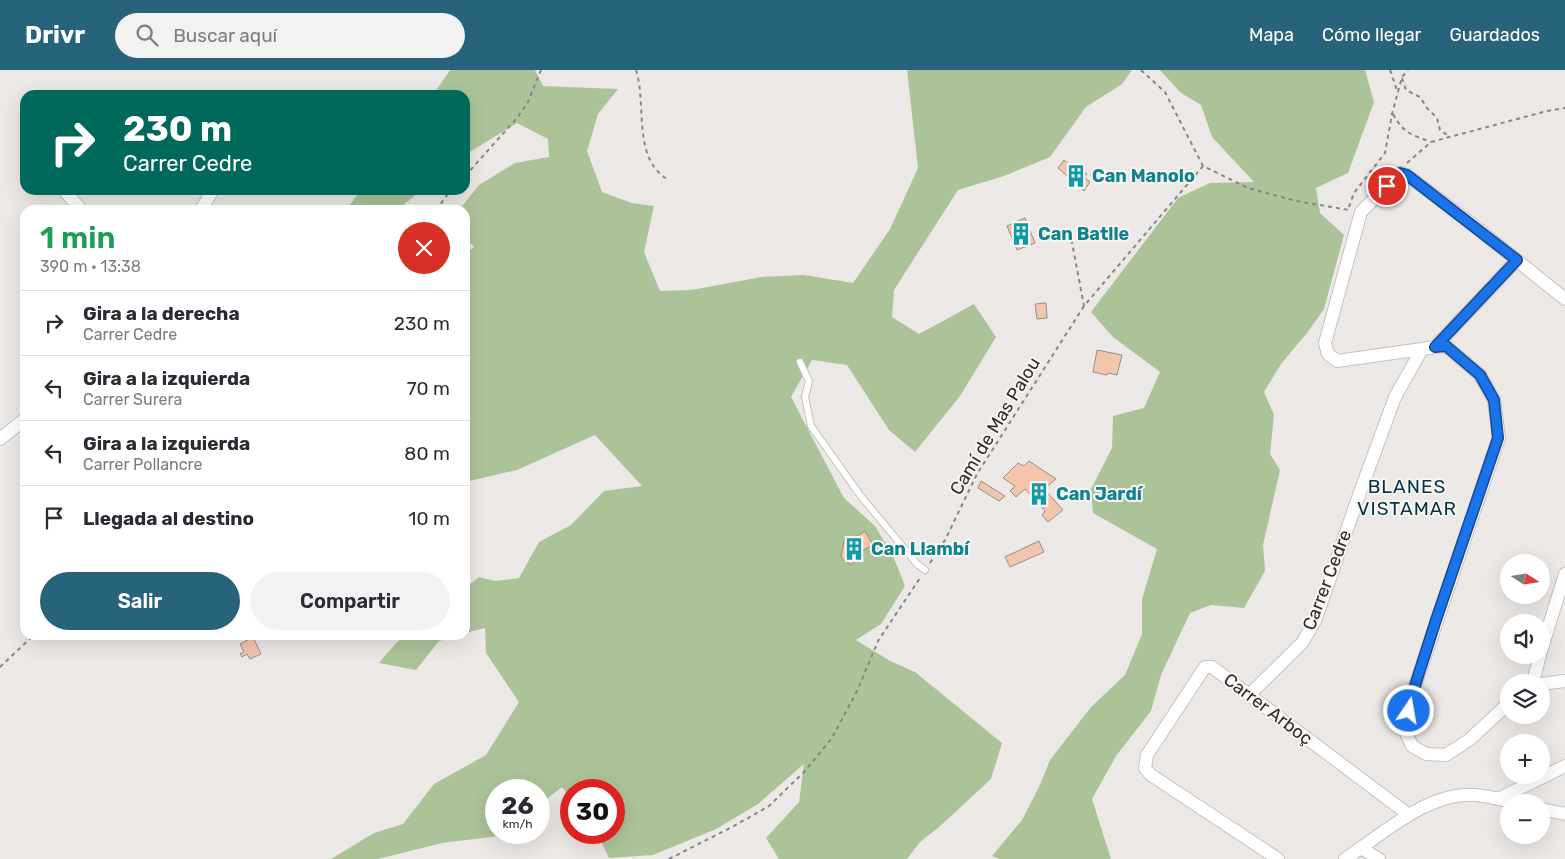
<!DOCTYPE html>
<html lang="es">
<head>
<meta charset="utf-8">
<style>
  :root { --surface:#fff; --page:#f2f2f3; --text:#2b2b33; --muted:#7c7c81; --line:#e1e1e2; --accent:#27647b }
  body { margin:0; font-family:Rubik,sans-serif; background:var(--page); color:var(--text); height:100vh; display:flex; flex-direction:column; font-size:19px; white-space:nowrap }
  * { box-sizing:border-box; margin:0 }
  p { font-size:16px; color:var(--muted) }
  .icon { flex:none; width:28px; height:28px; fill:none; stroke:currentColor; stroke-width:2; stroke-linecap:round; stroke-linejoin:round }
  .map { position:relative; flex:1; overflow:hidden }
  .details { position:absolute; left:20px; top:135px; width:450px; height:435px; display:flex; flex-direction:column; background:var(--surface); border-radius:15px; box-shadow:0 5px 20px #0002 }
  .details>* { flex:none }
  .top-card { position:absolute; left:20px; top:20px; width:450px; height:105px; border-radius:15px; box-shadow:0 5px 20px #0002; background:#00695c; color:#fff; overflow:hidden }
  .needle { width:32px; rotate:102deg }
  .controls { position:absolute; left:1500px; top:484px; display:grid; gap:10px }
  .controls a { display:grid; place-items:center; width:50px; height:50px; border-radius:50%; background:var(--surface); box-shadow:0 5px 20px #0002; font-size:25px }
  .speed { position:absolute; left:485px; top:709px; display:flex; gap:10px; font-size:25px; font-weight:700; text-align:center }
  .speed>* { display:grid; place-content:center; width:65px; height:65px; border-radius:50%; background:var(--surface); box-shadow:0 5px 20px #0002; line-height:1 }
  .speed small { font-size:12px; font-weight:400 }
  .speed .limit { border:8px solid #d22; background:#fff; color:#111 }
  .pin { position:absolute; display:grid; place-items:center; width:42px; height:42px; color:#fff; margin:-21px; border:2px solid #fff; border-radius:50%; box-shadow:0 1px 5px #0007 }
  .me { position:absolute; width:55px; margin:-28px; rotate:12deg; stroke-linejoin:round; filter:drop-shadow(0 0 4px #0008) }
  .turn { display:flex; align-items:center; gap:18px; height:105px; padding:0 20px; font-size:22px }
  .turn .icon { width:65px; height:65px; stroke-width:2.5 }
  .turn b { display:block; font-size:35px; line-height:42px }
  .round { display:grid; place-items:center; flex:none; width:52px; height:52px; border-radius:26px; background:var(--page) }
  .summary { display:flex; align-items:center; justify-content:space-between; height:85px; padding:0 20px }
  h1 { font-size:30px; font-weight:600; line-height:38px; color:#1e9e55 }
  .action { display:flex; gap:10px; margin-top:auto; padding:10px 20px }
  .action a { flex:1; height:58px; border-radius:30px; background:var(--accent); color:#fff; font-size:20px; font-weight:600; line-height:58px; text-align:center }
  .action a+a { background:var(--page); color:var(--text) }
  ul { padding:0; list-style:none }
  li { display:flex; align-items:center; gap:15px; height:65px; padding:0 20px; border-top:1px solid var(--line) }
  li div { flex:1 }
  li b { display:block; font-size:19px }
  li em { font-style:normal }
  header { display:flex; align-items:center; gap:30px; box-sizing:border-box; height:70px; padding:0 25px; background:var(--accent); color:#fff }
  header strong { font-size:24px }
  nav { display:flex; gap:28px; margin-inline-start:auto; font-size:18px }
  .search { width:350px; height:45px; background:var(--page); display:flex; align-items:center; gap:12px; box-sizing:border-box; padding:0 18px; border-radius:28px; color:var(--muted); font-size:19px }
  .map>svg:first-child { display:block }
  .forest { fill:#acc399 }
  .building { fill:#f3c5ad; stroke:#928e8c }
  .lines { fill:none; stroke-linecap:round; stroke-linejoin:round }
  .service-casing { stroke:#c5c1bf; stroke-width:8 }
  .minor-casing { stroke:#c5c1bf; stroke-width:14 }
  .path { stroke:#878482; stroke-width:2; stroke-dasharray:4 4; stroke-linecap:butt }
  .service { stroke:#fff; stroke-width:6 }
  .minor { stroke:#fff; stroke-width:12 }
  .route-casing { stroke:#114b97; stroke-width:12 }
  .route { stroke:#1a73e8; stroke-width:9 }
  .labels { text-anchor:middle; stroke-width:4; stroke-linejoin:round; paint-order:stroke }
  .culture-label { font-size:18px; font-weight:bold; fill:#0d838f; stroke:#faf5f3; text-anchor:start }
  .street-label { font-size:18px; fill:#2f2d2c; stroke:#faf5f3 }
  .neighbourhood-label { font-size:19px; letter-spacing:1px; fill:#003546; stroke:#faf5f3 }
</style>
</head>
<body>
<header>
<strong>Drivr</strong>
<div class="search"><svg class="icon" aria-label="search" viewBox="0 0 24 24"><circle cx="10" cy="10" r="6"/><path d="M15 15l6 6"/></svg>Buscar aquí</div>
<nav><a>Mapa</a><a>Cómo llegar</a><a>Guardados</a></nav>
</header>
<div class="map">
<svg width="1565" height="789" viewBox="0 0 1565 789">
  <rect width="100%" height="100%" fill="#ece8e6"/>
  <!-- forest -->
  <path class="forest" d="M450,0H535L543,16L618,19L598,44L587,81L602,122L632,133L654,136L644,182L660,221L691,220L762,207L804,205L853,213L890,159L918,98L907,0H1132L1122,14L1086,37L1050,87L1004,106L958,120L894,220L892,247L919,264L974,234L996,267L960,326L915,382L889,360L847,295L812,290L791,327L844,428L875,456L893,486L905,516L881,554L856,570L890,591L915,602L1002,673L991,709L938,758L920,772L907,789H779L766,768L799,732L804,694L758,734L716,759L653,785L609,788L597,763L614,762V720H571V728L562,717L539,735V720H496V762L503,763L499,766L442,773L378,789H331L374,763L403,754L434,714L486,685L519,632L486,583L485,558L465,563V518L479,507L495,511L519,508L539,472L571,455L604,421L642,416L595,365L517,400L465,412V184L474,177L465,169V140H459L479,115L515,93L549,87L548,69L517,53L465,85V25H433Z
    M1160,0H1365L1374,32L1348,103L1316,118L1320,143L1344,165L1324,239L1307,263L1281,294L1264,322L1274,345L1270,384L1280,400L1263,475L1265,501L1244,538L1211,535L1190,543L1161,605L1151,641L1116,686L1092,729L1111,789H999L992,786L1022,750L1039,717L1050,690L1091,637L1125,605L1142,564V529L1157,479L1093,443L1091,419L1112,378L1113,346L1144,338L1160,302L1113,267L1091,242L1178,128L1210,113L1254,112L1212,67L1201,35L1180,22Z
    M361,120H422L397,140H346Z
    M406,565H459L439,571L416,600L379,593L396,573Z"/>
  <!-- building -->
  <path class="building" d="M1064,90L1071,96L1074,93L1087,104L1084,107L1090,112L1084,121L1058,98Z
    M1025,148L1035,173L1017,180L1007,156Z
    M1046,233L1047,248L1037,249L1035,234Z
    M1097,280L1122,285L1117,305L1108,303L1107,305L1093,302Z
    M1029,391L1056,409L1044,419L1063,440L1048,452L1042,445L1045,441L1025,419L1016,427L1010,421L1015,416L1003,408L1018,393L1024,396Z
    M981,411L1005,426L999,431L978,418Z
    M865,461L873,475L858,483L860,488L850,495L848,492L844,491L841,486L845,467L852,469Z
    M1039,471L1044,482L1010,497L1005,487Z
    M253,567L261,584L250,589L247,584L242,587L240,584L244,582L240,574Z"/>
  <g class="lines">
    <defs>
      <path id="service" d="M800,292L809,311L805,327L811,356L860,425L917,494L925,500"/>
      <path id="minor" d="M64,120L81,140
        M201,140L213,120
        M1435,277L1446,276L1480,305L1494,330L1499,368L1413,622L1405,661L1412,676L1426,684L1446,685L1469,670L1509,633
        M1422,279L1337,291L1328,284L1325,273L1361,142L1400,103L1407,105L1472,154L1565,229
        M0,369L25,349
        M1541,581L1565,504
        M1533,612L1540,585
        M1541,614L1565,611
        M1249,625L1302,573L1315,551L1359,425L1395,327L1422,279L1435,277L1517,190
        M1498,729L1565,696
        M1541,739L1565,744
        M1361,778L1379,789
        M1278,789L1151,705L1145,698L1147,685L1205,597H1212L1409,745
        M1345,789C1383,764 1427,722 1475,725C1488,726 1501,730 1514,732"/>
    </defs>
    <!-- service casing -->
    <use href="#service" class="service-casing"/>
    <!-- minor casing -->
    <use href="#minor" class="minor-casing"/>
    <!-- path -->
    <path class="path" d="M636,0C647,34 632,87 667,109
      M1141,0L1165,22L1203,96
      M1390,0L1398,23
      M1402,8L1406,20L1420,27L1427,38L1437,48L1440,60L1450,67
      M1393,44C1403,63 1412,65 1431,72
      M1407,93L1431,72L1547,41L1565,38
      M465,106L517,48L528,32L541,0
      M1349,137L1354,123L1385,83L1392,44L1402,7L1408,0
      M436,140L451,120
      M1070,162L1084,236
      M930,493L945,470L977,404L1084,236L1203,96L1248,118L1296,131L1349,140
      M0,597L34,565
      M669,789L734,756L769,736L804,702L832,668L858,619L878,571L920,508"/>
    <!-- service -->
    <use href="#service" class="service"/>
    <!-- minor -->
    <use href="#minor" class="minor"/>
  </g>
  <g class="lines">
    <defs>
      <path id="route" d="M1387,116L1400,103L1407,105L1517,190L1435,277L1446,276L1480,305L1494,330L1498,368L1436,550L1413,622L1409,641"/>
    </defs>
    <!-- route casing -->
    <use href="#route" class="route-casing"/>
    <!-- route -->
    <use href="#route" class="route"/>
  </g>
  <!-- icons -->
  <defs>
    <symbol id="building-bare" viewBox="-9 -9 18 18"><path d="M-4-6H4V6H1V3H-1V6H-4ZM-2.5-4.3h1.7v1.8h-1.7ZM.8-4.3h1.7v1.8H.8ZM-2.5-1h1.7V.8h-1.7ZM.8-1h1.7V.8H.8Z" fill="#0f9aa8" stroke="#faf5f3" stroke-width="2.5" paint-order="stroke"/></symbol>
  </defs>
  <g fill-rule="evenodd">
    <use href="#building-bare" x="1060" y="90" width="32" height="32"/>
    <use href="#building-bare" x="1005" y="148" width="32" height="32"/>
    <use href="#building-bare" x="1023" y="408" width="32" height="32"/>
    <use href="#building-bare" x="838" y="463" width="32" height="32"/>
  </g>
  <g class="labels">
    <!-- culture labels -->
    <g class="culture-label">
      <text x="1092" y="112">Can Manolo</text>
      <text x="1038" y="170">Can Batlle</text>
      <text x="1056" y="430">Can Jardí</text>
      <text x="871" y="485">Can Llambí</text>
    </g>
    <!-- street labels -->
    <g class="street-label">
      <text transform="translate(995 356) rotate(-59)" y="6">Camí de Mas Palou</text>
      <text transform="translate(1327 510) rotate(-69)" y="6">Carrer Cedre</text>
      <text transform="translate(1268 639) rotate(37)" y="6">Carrer Arboç</text>
    </g>
    <!-- neighbourhood labels -->
    <g class="neighbourhood-label">
      <text x="1407" y="423">BLANES<tspan x="1407" dy="22">VISTAMAR</tspan></text>
    </g>
  </g>
</svg>
<div class="controls">
<a><svg class="needle" viewBox="-14 -14 28 28"><path d="M0-13l5 13h-10z" fill="#e53935"/><path d="M0 13l5-13h-10z" fill="#7c7c81"/></svg></a>
<a><svg class="icon" aria-label="sound" viewBox="0 0 24 24"><path d="M4 9h4l5-4v14l-5-4H4zM17 9q2 3 0 6"/></svg></a>
<a><svg class="icon" aria-label="layers" viewBox="0 0 24 24"><path d="M12 4l9 5-9 5-9-5zM3 14l9 5 9-5"/></svg></a>
<a>+</a>
<a>−</a>
</div>
<div class="speed"><div>26<small>km/h</small></div><div class="limit">30</div></div>
<div class="pin" style="left:1387px;top:116px;background:#d93025"><svg class="icon" aria-label="arrive" viewBox="0 0 24 24"><path d="M6 21V4h12l-3 4 3 4H6"/></svg></div>
<svg class="me" style="left:1409px;top:641px" viewBox="-20 -20 40 40"><circle r="17" fill="#1a73e8" stroke="#fff" stroke-width="3"/><path d="M0-11L8 9 0 5-8 9z" fill="#fff"/></svg>
<div class="top-card">
<div class="turn"><svg class="icon" aria-label="right" viewBox="0 0 24 24"><path d="M7 20v-9h11M14 6l5 5-5 5"/></svg><div><b>230 m</b>Carrer Cedre</div></div>
</div>
<section class="details">
<div class="summary"><div><h1>1 min</h1><p>390 m · 13:38</p></div><a class="round" style="background:#d93025;color:#fff"><svg class="icon" aria-label="close" viewBox="0 0 24 24"><path d="M6 6l12 12M18 6L6 18"/></svg></a></div>
<ul>
<li><svg class="icon" aria-label="right" viewBox="0 0 24 24"><path d="M7 20v-9h11M14 6l5 5-5 5"/></svg><div><b>Gira a la derecha</b><p>Carrer Cedre</p></div><em>230 m</em></li>
<li><svg class="icon" aria-label="left" viewBox="0 0 24 24"><path d="M17 20v-9H6M10 6l-5 5 5 5"/></svg><div><b>Gira a la izquierda</b><p>Carrer Surera</p></div><em>70 m</em></li>
<li><svg class="icon" aria-label="left" viewBox="0 0 24 24"><path d="M17 20v-9H6M10 6l-5 5 5 5"/></svg><div><b>Gira a la izquierda</b><p>Carrer Pollancre</p></div><em>80 m</em></li>
<li><svg class="icon" aria-label="arrive" viewBox="0 0 24 24"><path d="M6 21V4h12l-3 4 3 4H6"/></svg><div><b>Llegada al destino</b></div><em>10 m</em></li>
</ul>
<div class="action"><a>Salir</a><a>Compartir</a></div>
</section>
</div>
</body>
</html>
